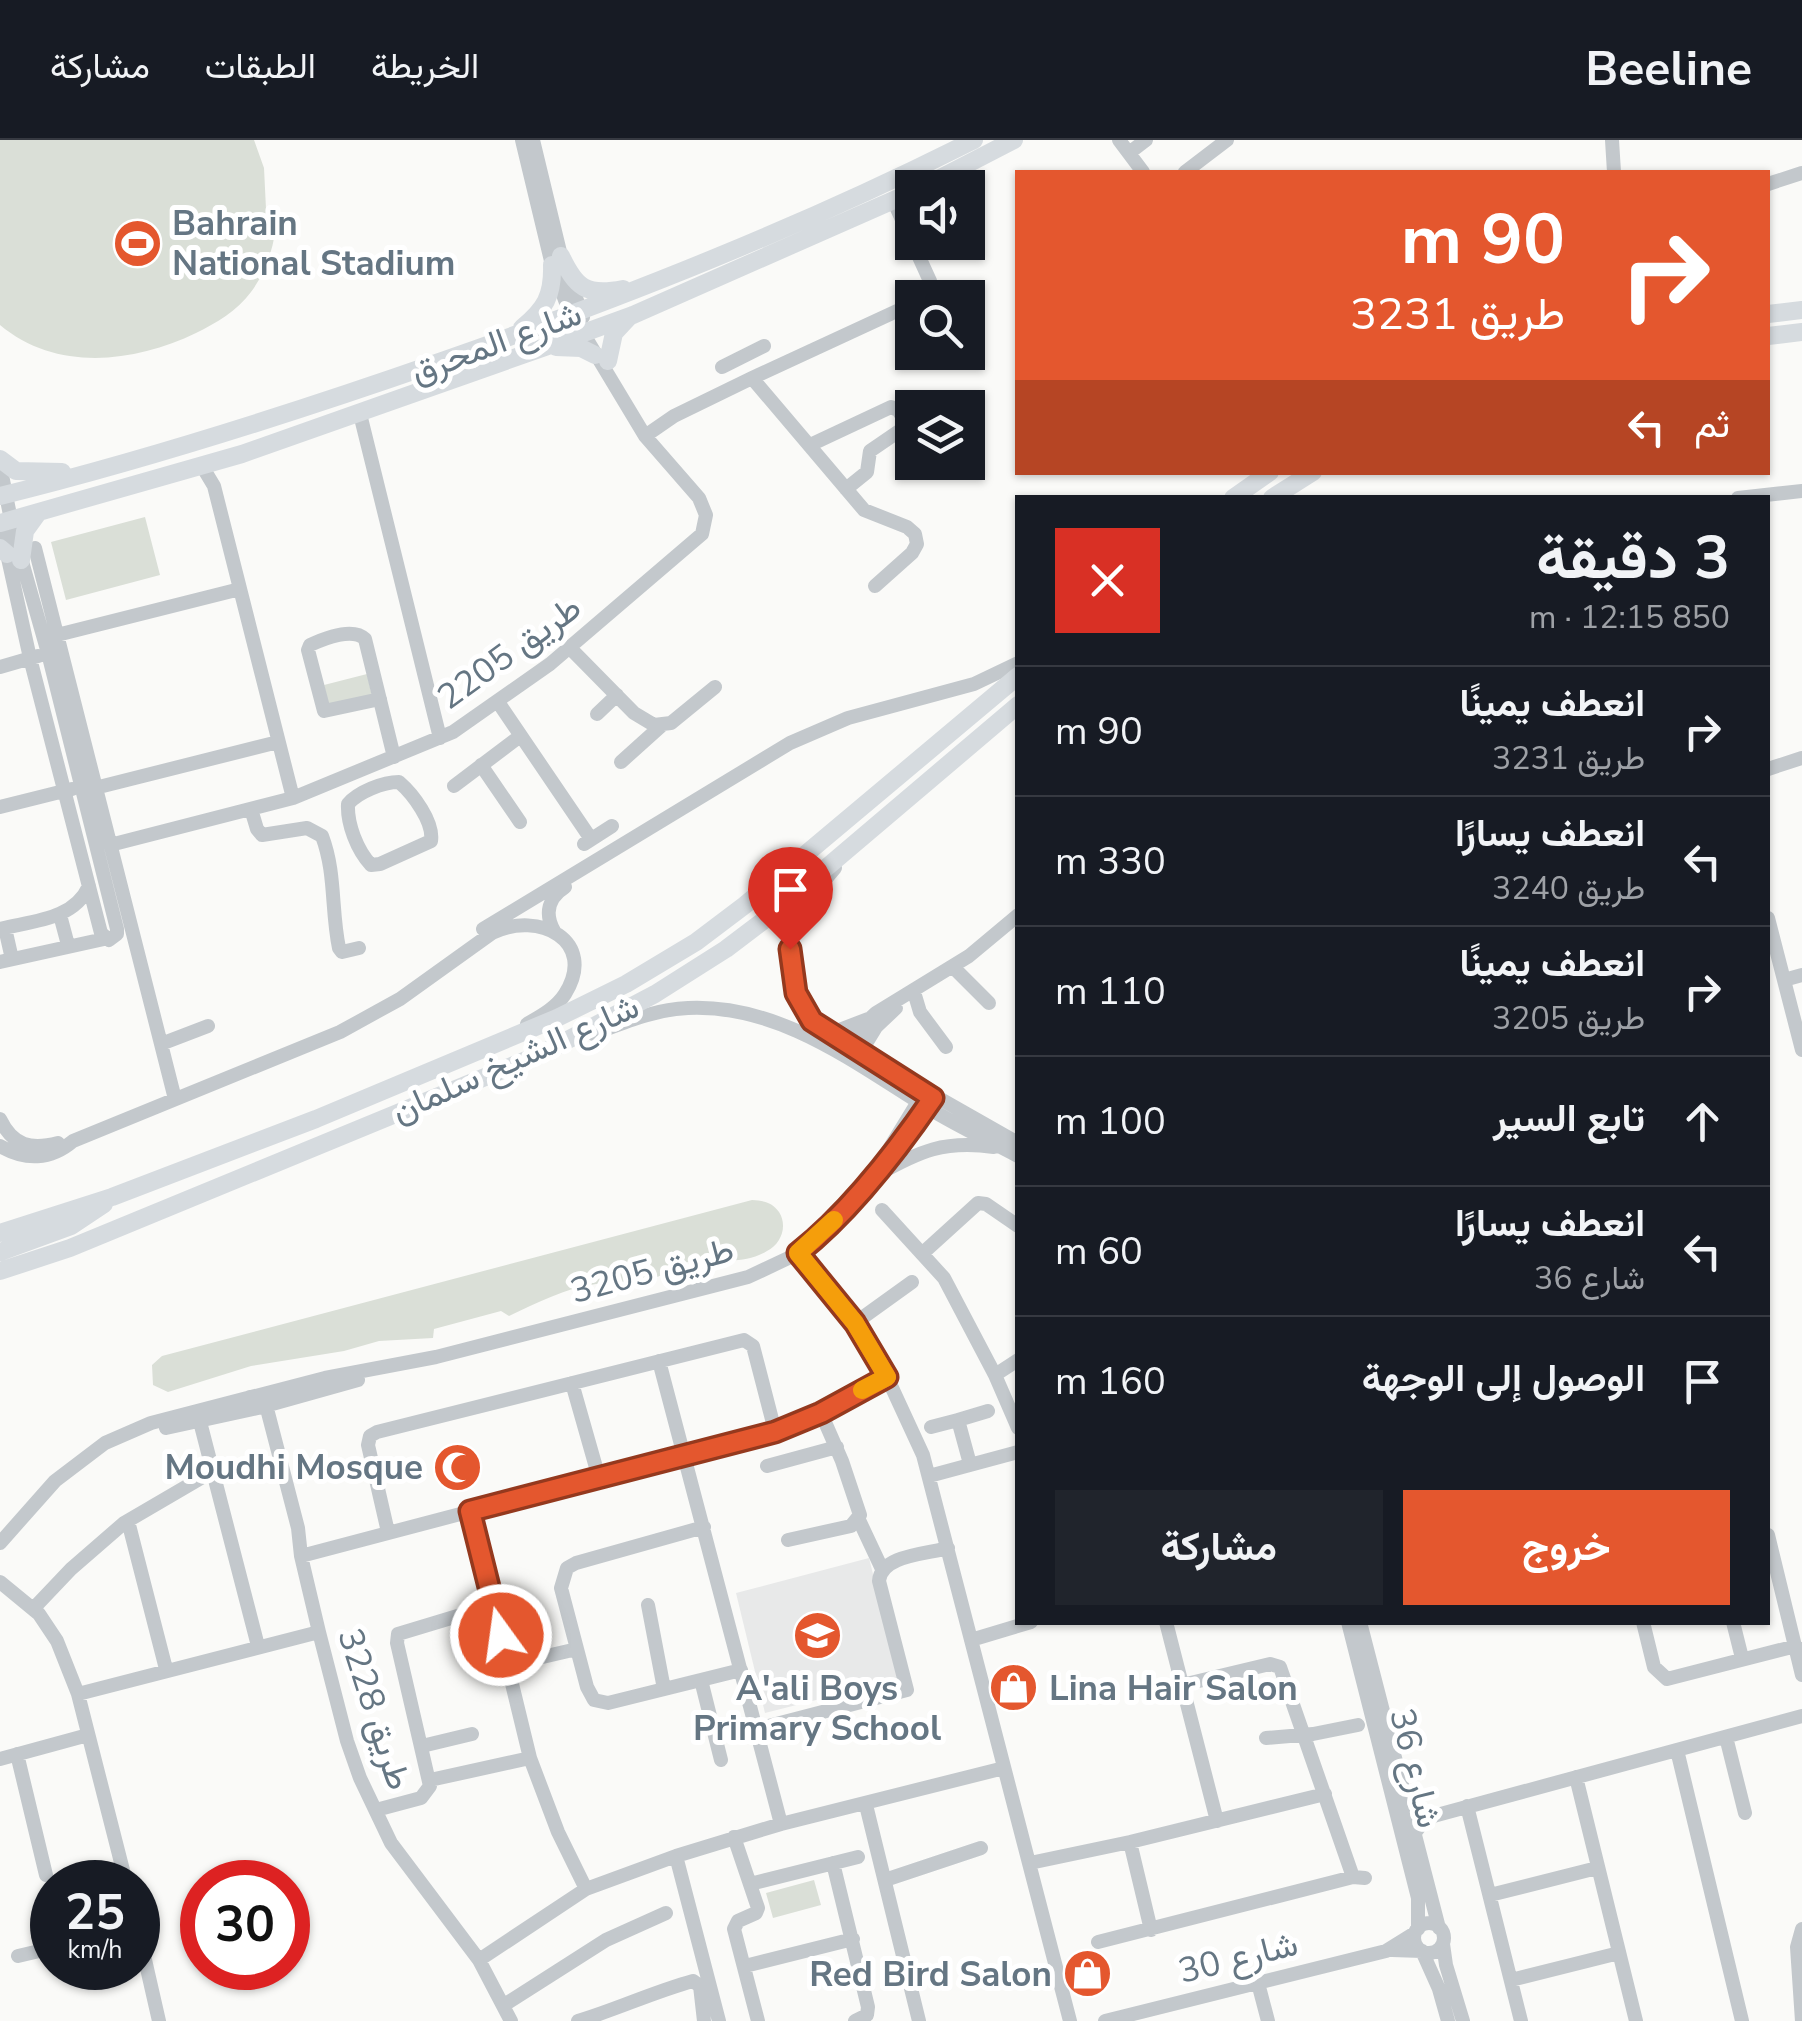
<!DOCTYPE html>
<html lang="ar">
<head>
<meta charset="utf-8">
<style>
  :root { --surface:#171b24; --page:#20242c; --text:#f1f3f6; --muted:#9ea1a6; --line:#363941; --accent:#e4572e }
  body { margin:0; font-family:"Nunito Sans",Vazirmatn,sans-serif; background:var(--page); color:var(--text); direction:rtl; height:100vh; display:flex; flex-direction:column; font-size:38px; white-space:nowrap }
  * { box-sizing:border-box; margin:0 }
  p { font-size:32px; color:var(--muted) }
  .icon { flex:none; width:55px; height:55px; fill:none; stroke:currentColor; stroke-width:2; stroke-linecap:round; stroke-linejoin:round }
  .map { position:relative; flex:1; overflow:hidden; direction:ltr }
  .panel { position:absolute; left:1015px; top:355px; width:755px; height:1130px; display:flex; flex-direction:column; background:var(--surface); border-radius:0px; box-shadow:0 2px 8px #0004; direction:rtl }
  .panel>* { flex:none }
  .guide { position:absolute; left:1015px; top:30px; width:755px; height:305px; border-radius:0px; box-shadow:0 2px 8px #0004; direction:rtl; background:#e4572e; color:#fff; overflow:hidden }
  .tools { position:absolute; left:895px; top:30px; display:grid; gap:20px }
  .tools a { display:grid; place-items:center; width:90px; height:90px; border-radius:0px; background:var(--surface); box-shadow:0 2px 8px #0004; font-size:50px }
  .speed { position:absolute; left:30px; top:1720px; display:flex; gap:20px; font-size:50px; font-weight:700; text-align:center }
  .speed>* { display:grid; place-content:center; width:130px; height:130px; border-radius:50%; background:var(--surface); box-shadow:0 2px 8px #0004; line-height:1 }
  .speed small { font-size:25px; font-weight:400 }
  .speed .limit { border:15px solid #d22; background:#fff; color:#111 }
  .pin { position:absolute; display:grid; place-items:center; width:85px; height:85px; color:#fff; margin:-102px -42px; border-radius:50% 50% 50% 0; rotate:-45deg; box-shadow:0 0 10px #0007 }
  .pin .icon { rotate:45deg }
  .me { position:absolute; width:110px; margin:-55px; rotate:346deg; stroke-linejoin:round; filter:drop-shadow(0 0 8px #0008) }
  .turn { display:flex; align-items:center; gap:35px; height:210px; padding:0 40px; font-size:45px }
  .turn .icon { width:130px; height:130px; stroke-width:2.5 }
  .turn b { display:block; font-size:70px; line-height:85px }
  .then { display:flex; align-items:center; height:95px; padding:0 40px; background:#0003; gap:20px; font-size:38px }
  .round { display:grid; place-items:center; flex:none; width:105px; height:105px; border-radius:0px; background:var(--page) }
  .overview { display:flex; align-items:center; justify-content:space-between; height:170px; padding:0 40px }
  h1 { font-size:60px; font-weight:700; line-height:75px }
  .button { display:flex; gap:20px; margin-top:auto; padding:20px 40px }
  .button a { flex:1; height:115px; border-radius:0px; background:var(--accent); color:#fff; font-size:40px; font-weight:700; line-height:115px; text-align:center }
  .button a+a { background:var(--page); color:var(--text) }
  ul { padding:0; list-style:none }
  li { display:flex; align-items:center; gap:30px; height:130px; padding:0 40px; border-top:2px solid var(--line) }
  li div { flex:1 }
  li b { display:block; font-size:38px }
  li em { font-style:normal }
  header { display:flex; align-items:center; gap:60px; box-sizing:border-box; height:140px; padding:0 50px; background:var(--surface); border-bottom:2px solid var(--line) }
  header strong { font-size:48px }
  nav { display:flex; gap:55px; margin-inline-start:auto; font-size:35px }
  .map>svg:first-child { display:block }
  .built { fill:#e8e9e9 }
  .green { fill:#dadfd7 }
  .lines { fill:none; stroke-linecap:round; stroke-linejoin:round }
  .minor { stroke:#c3c8cc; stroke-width:14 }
  .major { stroke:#d6dbdf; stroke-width:18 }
  .route-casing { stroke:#94391e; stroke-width:25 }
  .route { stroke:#e4572e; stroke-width:18 }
  .slow { stroke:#f59e0b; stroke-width:18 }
  .labels { text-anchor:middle; stroke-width:10; stroke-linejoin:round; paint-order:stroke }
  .poi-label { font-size:35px; font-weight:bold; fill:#657683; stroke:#fff; text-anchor:start }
  .street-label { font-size:35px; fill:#657683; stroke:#fff }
</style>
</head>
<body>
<header>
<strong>Beeline</strong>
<nav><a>الخريطة</a><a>الطبقات</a><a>مشاركة</a></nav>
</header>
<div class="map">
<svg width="1802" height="1881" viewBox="0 0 1802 1881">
  <rect width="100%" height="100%" fill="#fafaf8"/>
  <!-- built -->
  <path class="built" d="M869,1418L899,1539L765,1573L736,1453Z"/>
  <!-- green -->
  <path class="green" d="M0,0H254L264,28L266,69L277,73C276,101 268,129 251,152C237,171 216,183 196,193C134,223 56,232 0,185Z
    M145,377L160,435L66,460L51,402Z
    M367,534L372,556L329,567L324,545Z
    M752,1060C764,1061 772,1062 779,1072C788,1086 781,1104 767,1111C740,1127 718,1116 692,1121C677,1124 664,1136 649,1140C632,1144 614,1141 596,1144C565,1148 537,1163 509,1176L501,1171L434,1189L433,1198L379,1201L344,1211L251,1226L168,1252L153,1245L152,1225L162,1216Z
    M814,1740L821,1765L773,1778L766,1753Z"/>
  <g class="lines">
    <!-- minor -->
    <path class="minor" d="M533,0L561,116L583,177
      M1119,0L1143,32
      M1612,0L1614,32
      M1129,13L1146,0
      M1185,32L1227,0
      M1768,44L1802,33
      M894,62L930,141L931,152L926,158
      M722,227L764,206
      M752,238L864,370L907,387L915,394L917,404L912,413L875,446
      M360,274L440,598
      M645,296L674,276L752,238L912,164
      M810,305L891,267L898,270L911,290
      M0,325L13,390L48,513L117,789V794L109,800L101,793L30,518L0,382
      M202,326L214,346L293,658
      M846,349L867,332L870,311L908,285
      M1738,358L1802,351
      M35,408L175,959
      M57,495L240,449
      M570,508L634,573L654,585L671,583L715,547
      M0,527L38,516
      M380,559L324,571L308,510L310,505C325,498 353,487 365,499L394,617
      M498,562L591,699
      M597,574L617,555
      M621,622L661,586
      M481,625L520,682
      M1768,629L1802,618
      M399,642C413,654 434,682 431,701L380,724L371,725C357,710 347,684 348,664C358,652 383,642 399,642Z
      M454,646L519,597
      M95,648L278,602
      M0,667L72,649
      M251,669L257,689L262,695L307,688L322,696C336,733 331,770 339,808L342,812L359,808
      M584,704L612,686
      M110,705L293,658L453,592L550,524L702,394L706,375L699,358L645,296L568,168L552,125L522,0
      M835,728L802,767L790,798L793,841L805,873L812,881L849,907L1018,1003
      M60,775L68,805
      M1768,778L1802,910
      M5,788L12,819
      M0,789C32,781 74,780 89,746
      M483,789L790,603L848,578L974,544L1018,523
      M554,791C544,773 549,757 565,747
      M0,822L104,799
      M953,827L989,863
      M1784,840L1802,835
      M914,852L920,872L946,907
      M593,894C623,883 655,869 688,868C775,864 847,917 917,961C949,982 984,998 1018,1016
      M829,894L868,879
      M161,904L208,886
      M846,911L863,885L876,873L969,816L1018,775
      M857,918L876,887L896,868
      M0,979C13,1006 31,1010 58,1003
      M0,1006C25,1021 51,1020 73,1001L340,892L400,859L492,793C539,770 598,801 565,854C556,868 541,876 527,884
      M877,1035C920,1011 944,1000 994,1007
      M882,1070L944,1138L995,1235L1018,1288
      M924,1112L978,1063L986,1064L1018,1086
      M799,1113L855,1183L887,1237L923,1315L1070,1881
      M855,1183L912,1142
      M659,1221L781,1684
      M995,1235L1018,1220
      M572,1243L599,1338
      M250,1257L259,1259L266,1265L298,1388L301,1416L319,1492L347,1601L360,1638L391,1703L479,1820L511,1881
      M198,1274L258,1506
      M931,1287L958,1280
      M166,1288L258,1268L358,1240
      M970,1324L958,1280L988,1271
      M767,1326L837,1307
      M929,1336L1018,1312
      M470,1371L530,1618L558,1692L586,1749
      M859,1380L882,1429
      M128,1381L166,1529
      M704,1387L576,1423L567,1428L561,1448L587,1547L594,1560L608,1563L741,1530
      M388,1392L368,1305L370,1296L377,1292L744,1200L753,1206L775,1291
      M1768,1395L1802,1535
      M788,1400L851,1386L860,1375L842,1321L821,1273
      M0,1403L55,1341L105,1303L151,1283L325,1238L436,1217L748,1137L799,1113L821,1095L872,1037L924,952
      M301,1416L775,1291L821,1273L887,1237
      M0,1442L39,1474L57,1501L78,1554L126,1742
      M648,1465L664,1549
      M33,1469L71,1429L124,1383L213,1331
      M1166,1482L1217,1681
      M1348,1482L1418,1758V1789
      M1360,1482L1439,1788
      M1643,1482L1654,1527L1667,1539L1796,1506
      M1733,1482L1742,1518
      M971,1500L1031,1482
      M508,1525L577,1509
      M701,1540L721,1620
      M1182,1545L1270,1524L1280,1527L1353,1737
      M78,1554L319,1492
      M757,1589L907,1550L879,1441C881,1415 927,1414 948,1408
      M1726,1597L1745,1673
      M1266,1598L1313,1594L1358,1585
      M422,1606L472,1594
      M1677,1610L1742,1881
      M17,1614L46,1735
      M0,1619L88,1595
      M1576,1637L1636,1881
      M430,1640L530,1618
      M866,1665L919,1881
      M1467,1666L1521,1881
      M376,1670L421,1658L430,1646L397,1503L398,1494L494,1465
      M1414,1694L1426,1678L1802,1576
      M734,1697L758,1768L756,1773L738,1781L734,1789L758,1881
      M1130,1702L1151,1790
      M676,1716L719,1881
      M833,1723L868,1867L867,1875L855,1881
      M1030,1723L1130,1702L1325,1654
      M885,1740L981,1708
      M750,1744L858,1717
      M1490,1755L1597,1728
      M1414 1798a15 15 0 1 1 30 0a15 15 0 1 1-30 0Z
      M138,1789L159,1881
      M1098,1802L1353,1737L1365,1738
      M1443,1804L1446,1825L1463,1881
      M1392,1810L1422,1811L1439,1849L1448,1881
      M18,1816L52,1808
      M479,1820L586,1749L676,1716L781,1684L1004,1628
      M745,1826L853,1799
      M1511,1840L1619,1813
      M1258,1843L1268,1881
      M504,1865L606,1800L666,1773
      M578,1881C618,1869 653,1852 693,1841L700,1846L704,1881
      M1105,1881L1386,1811L1415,1793
      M1802,1881L1797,1807L1802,1789"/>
    <!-- major -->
    <path class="major" d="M921,48L1014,0
      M561,116C576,148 586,156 623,149
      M1768,174L1802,170
      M522,188C545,169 553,156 552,125
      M1768,196L1802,192
      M556,207L581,208L595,215
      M608,221L614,193L628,178
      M0,319L16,331L62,332
      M0,356C150,319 296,272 442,221C624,157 802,87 974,0
      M1233,358L1270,332
      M1272,358L1313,332
      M0,383L242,314L545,207L633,175L912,52
      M0,408L7,414
      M21,420L25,391L38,373
      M0,1093L112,1057L316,979L557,878L626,844L696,802L745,765L1018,536
      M0,1112L71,1086L104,1064
      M0,1131L70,1108L541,914L655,854L726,809L767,778L1018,565"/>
  </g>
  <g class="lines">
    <defs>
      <path id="route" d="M501,1495L470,1371L775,1292L821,1273L887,1237L855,1183L798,1113C850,1072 896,1012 933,958L812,881L796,853L790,809"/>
    </defs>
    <!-- route casing -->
    <use href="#route" class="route-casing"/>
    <!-- route -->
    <use href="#route" class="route"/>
    <!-- slow -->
    <path class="slow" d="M834,1080L798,1113L855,1183L887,1237L862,1250"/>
  </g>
  <!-- icons -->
  <defs>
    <symbol id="stadium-disc" viewBox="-11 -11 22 22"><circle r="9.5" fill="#e4572e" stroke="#fff"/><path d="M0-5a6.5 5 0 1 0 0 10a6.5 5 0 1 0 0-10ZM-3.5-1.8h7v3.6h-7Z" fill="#fff"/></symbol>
    <symbol id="mosque-disc" viewBox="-11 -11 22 22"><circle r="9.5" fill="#e4572e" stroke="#fff"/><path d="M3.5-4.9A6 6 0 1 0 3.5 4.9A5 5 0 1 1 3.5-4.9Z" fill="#fff"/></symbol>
    <symbol id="school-disc" viewBox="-11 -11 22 22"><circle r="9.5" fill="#e4572e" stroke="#fff"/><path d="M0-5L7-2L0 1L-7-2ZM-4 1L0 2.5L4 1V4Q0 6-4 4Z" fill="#fff"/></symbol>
    <symbol id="shop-disc" viewBox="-11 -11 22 22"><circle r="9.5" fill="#e4572e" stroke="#fff"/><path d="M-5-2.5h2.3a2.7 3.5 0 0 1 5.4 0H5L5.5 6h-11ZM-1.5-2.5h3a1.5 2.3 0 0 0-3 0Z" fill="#fff"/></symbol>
  </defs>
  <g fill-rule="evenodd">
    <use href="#stadium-disc" x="110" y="76" width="55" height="55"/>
    <use href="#mosque-disc" x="430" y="1300" width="55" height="55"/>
    <use href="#school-disc" x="790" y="1468" width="55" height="55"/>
    <use href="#shop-disc" x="986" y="1520" width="55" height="55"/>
    <use href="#shop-disc" x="1060" y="1806" width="55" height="55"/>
  </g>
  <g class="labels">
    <!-- poi labels -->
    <g class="poi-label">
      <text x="172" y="95">Bahrain<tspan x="172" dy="40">National Stadium</tspan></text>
      <text x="423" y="1339" text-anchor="end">Moudhi Mosque</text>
      <text x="817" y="1560" text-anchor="middle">A'ali Boys<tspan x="817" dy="40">Primary School</tspan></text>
      <text x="1049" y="1560">Lina Hair Salon</text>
      <text x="1052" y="1846" text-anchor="end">Red Bird Salon</text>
    </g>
    <!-- street labels -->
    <g class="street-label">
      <text transform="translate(496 202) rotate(-20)" y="12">شارع المحرق</text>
      <text transform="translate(509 512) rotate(-36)" y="12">طريق 2205</text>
      <text transform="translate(515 918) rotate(-24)" y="12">شارع الشيخ سلمان</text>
      <text transform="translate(652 1130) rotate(-15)" y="12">طريق 3205</text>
      <text transform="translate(375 1569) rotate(72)" y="12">طريق 3228</text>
      <text transform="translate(1416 1628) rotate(76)" y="12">شارع 36</text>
      <text transform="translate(1238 1817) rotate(-14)" y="12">شارع 30</text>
    </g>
  </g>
</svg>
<div class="tools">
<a><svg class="icon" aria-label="sound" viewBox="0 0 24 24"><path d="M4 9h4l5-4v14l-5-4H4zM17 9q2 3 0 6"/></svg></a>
<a><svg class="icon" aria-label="search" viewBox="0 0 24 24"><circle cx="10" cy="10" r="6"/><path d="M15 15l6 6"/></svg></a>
<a><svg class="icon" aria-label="layers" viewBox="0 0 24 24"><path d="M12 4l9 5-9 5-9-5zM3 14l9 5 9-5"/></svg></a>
</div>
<div class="speed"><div>25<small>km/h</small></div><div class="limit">30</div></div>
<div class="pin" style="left:790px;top:809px;background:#d93025"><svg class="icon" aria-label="arrive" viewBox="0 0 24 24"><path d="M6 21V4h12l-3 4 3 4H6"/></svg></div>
<svg class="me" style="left:501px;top:1495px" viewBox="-20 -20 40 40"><circle r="17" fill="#e4572e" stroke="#fff" stroke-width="3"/><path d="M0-11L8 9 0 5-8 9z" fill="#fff"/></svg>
<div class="guide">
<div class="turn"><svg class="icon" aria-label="right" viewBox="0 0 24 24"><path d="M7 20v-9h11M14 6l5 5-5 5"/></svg><div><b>90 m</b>طريق 3231</div></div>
<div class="then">ثم<svg class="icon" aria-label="left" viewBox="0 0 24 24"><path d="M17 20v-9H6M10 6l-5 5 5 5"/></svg></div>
</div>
<section class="panel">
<div class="overview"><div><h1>3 دقيقة</h1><p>850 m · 12:15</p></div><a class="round" style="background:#d93025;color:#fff"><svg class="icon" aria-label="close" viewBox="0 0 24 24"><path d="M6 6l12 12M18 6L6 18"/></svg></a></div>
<ul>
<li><svg class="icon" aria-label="right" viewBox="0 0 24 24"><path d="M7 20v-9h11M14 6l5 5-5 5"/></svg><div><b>انعطف يمينًا</b><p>طريق 3231</p></div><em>90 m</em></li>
<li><svg class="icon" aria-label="left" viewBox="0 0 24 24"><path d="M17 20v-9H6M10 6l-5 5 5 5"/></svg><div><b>انعطف يسارًا</b><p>طريق 3240</p></div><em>330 m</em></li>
<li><svg class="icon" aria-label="right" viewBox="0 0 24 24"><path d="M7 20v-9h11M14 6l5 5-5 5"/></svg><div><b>انعطف يمينًا</b><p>طريق 3205</p></div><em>110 m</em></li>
<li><svg class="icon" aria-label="ahead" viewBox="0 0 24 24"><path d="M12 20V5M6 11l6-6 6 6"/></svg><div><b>تابع السير</b></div><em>100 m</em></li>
<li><svg class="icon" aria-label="left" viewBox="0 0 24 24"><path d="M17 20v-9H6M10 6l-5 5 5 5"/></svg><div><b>انعطف يسارًا</b><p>شارع 36</p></div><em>60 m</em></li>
<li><svg class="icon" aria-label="arrive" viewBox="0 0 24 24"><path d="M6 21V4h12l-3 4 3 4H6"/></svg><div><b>الوصول إلى الوجهة</b></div><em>160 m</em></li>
</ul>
<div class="button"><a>خروج</a><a>مشاركة</a></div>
</section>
</div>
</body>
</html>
